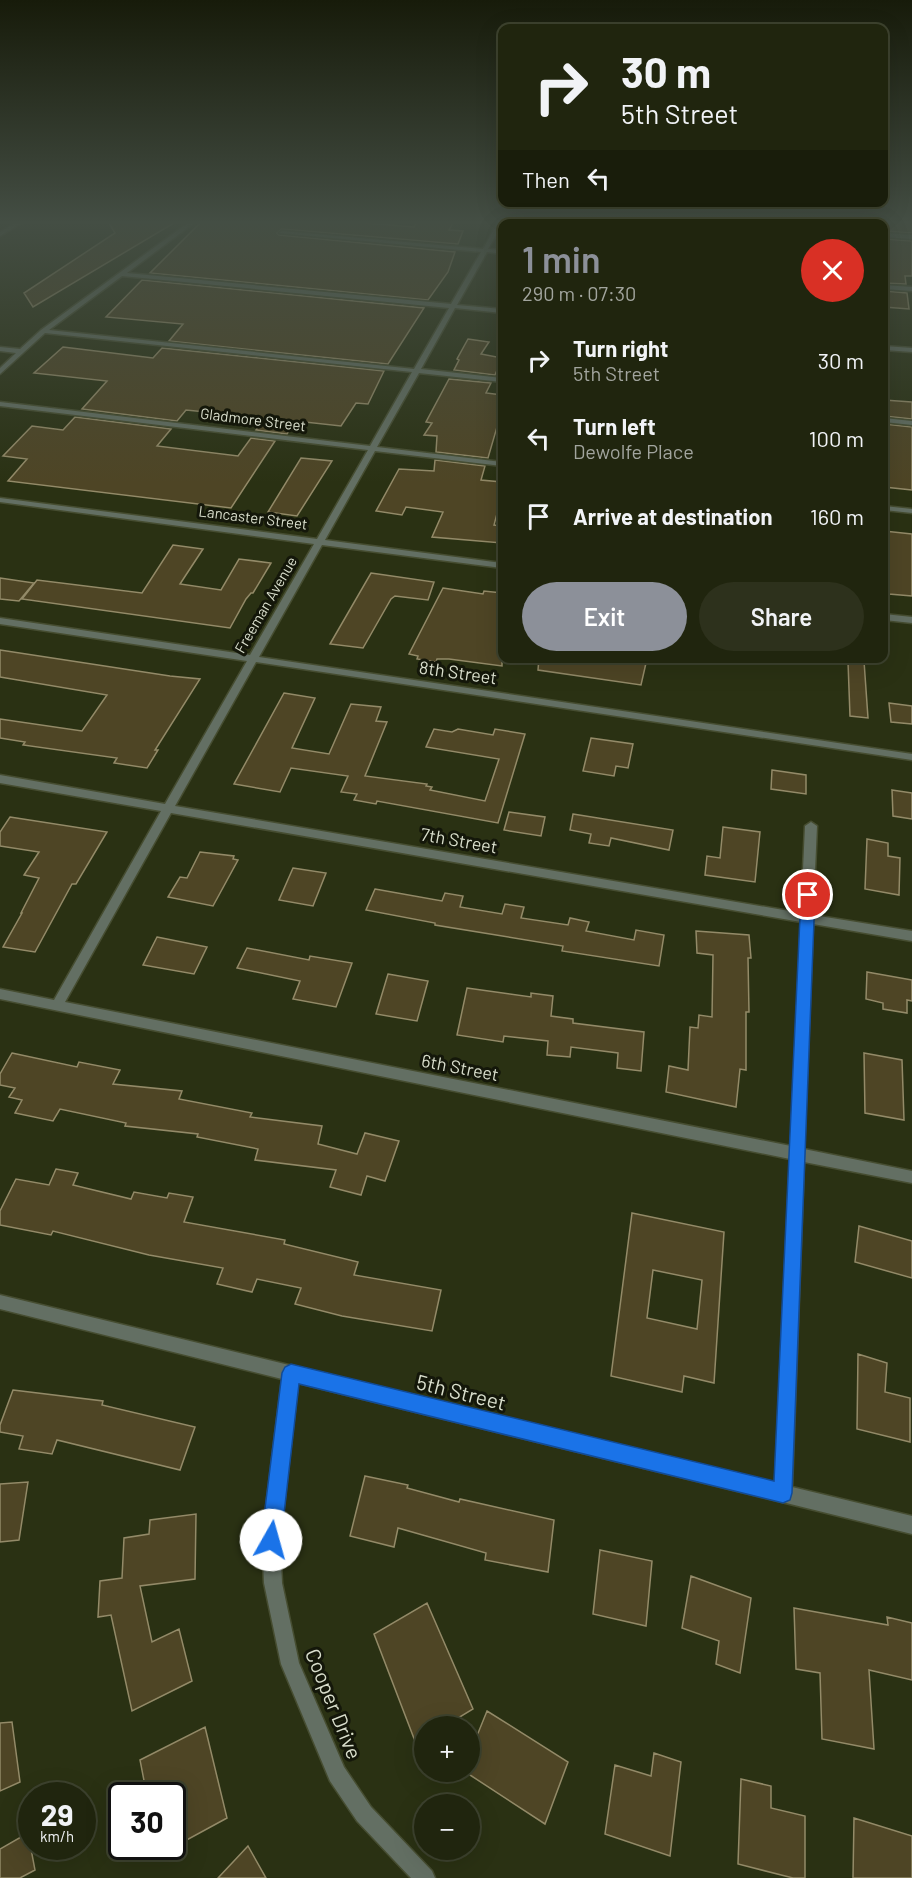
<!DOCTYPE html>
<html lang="en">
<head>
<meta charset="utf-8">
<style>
  :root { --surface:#20250e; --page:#2d311c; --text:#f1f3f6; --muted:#a2a59e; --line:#3d422e; --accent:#8c9099 }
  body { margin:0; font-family:Barlow,sans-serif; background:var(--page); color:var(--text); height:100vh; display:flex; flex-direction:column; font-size:22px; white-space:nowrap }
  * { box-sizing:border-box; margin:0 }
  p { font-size:20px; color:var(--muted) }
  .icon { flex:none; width:33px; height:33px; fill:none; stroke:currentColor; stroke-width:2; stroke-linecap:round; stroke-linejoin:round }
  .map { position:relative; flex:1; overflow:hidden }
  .sheet { position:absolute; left:498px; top:219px; width:390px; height:444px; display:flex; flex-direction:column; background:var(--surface); border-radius:12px; box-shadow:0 6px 24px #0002,0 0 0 2px var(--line) }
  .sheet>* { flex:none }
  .top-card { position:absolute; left:498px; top:24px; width:390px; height:183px; border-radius:12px; box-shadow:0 6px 24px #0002,0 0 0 2px var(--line); background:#20250e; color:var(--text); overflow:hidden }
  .fabs { position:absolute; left:414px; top:1716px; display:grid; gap:12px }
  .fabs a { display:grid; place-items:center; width:66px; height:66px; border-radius:50%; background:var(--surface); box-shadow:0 6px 24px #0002,0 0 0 2px var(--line); font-size:30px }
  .speed { position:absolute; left:18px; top:1782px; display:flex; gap:12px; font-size:30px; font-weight:700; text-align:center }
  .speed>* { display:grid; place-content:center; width:78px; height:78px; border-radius:50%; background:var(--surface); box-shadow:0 6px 24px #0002,0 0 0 2px var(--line); line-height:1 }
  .speed small { font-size:15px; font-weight:400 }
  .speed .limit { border:3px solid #111; border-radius:9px; background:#fff; color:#111 }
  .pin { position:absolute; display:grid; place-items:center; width:51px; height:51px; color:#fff; margin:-26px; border:3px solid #fff; border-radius:50%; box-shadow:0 2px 6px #0007 }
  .me { position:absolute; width:66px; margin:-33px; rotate:7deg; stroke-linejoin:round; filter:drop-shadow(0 0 4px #0008) }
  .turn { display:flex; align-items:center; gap:21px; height:126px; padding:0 24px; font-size:27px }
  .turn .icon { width:78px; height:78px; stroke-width:2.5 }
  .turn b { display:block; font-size:42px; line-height:51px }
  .then { display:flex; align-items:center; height:57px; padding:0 24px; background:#0003; gap:12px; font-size:22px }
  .round { display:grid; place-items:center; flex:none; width:63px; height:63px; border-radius:32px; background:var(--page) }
  .overview { display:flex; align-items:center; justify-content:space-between; height:102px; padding:0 24px }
  h1 { font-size:36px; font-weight:600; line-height:45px; color:var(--accent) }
  .action { display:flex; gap:12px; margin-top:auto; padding:12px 24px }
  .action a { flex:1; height:69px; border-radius:36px; background:var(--accent); color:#fff; font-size:24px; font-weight:600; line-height:69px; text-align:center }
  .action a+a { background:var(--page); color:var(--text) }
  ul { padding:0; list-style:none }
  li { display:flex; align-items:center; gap:18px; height:78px; padding:0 24px }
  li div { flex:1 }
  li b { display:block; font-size:22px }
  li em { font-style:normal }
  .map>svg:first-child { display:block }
  .building { fill:#4e4525; stroke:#938a68; stroke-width:1.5; fill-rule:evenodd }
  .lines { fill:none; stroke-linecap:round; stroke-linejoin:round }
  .minor-casing { stroke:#464d31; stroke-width:3 }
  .minor { fill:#636f63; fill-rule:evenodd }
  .route { fill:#1a73e8; stroke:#114b97; stroke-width:1.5 }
  .labels { text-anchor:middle; stroke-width:6; stroke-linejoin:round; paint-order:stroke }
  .far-street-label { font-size:15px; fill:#d9decc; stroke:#14170a }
  .street-label { font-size:18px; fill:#d9decc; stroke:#14170a }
  .near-street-label { font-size:21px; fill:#d9decc; stroke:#14170a }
</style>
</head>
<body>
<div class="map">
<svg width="912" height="1878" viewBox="0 0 912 1878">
  <rect width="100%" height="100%" fill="#2a3113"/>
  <!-- building -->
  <path class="building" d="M107,220H179L33,307L24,293L115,233Z
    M203,220H327L414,227L417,221L453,223L449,230L463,231L458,244L282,229L277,233L279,235L455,252L448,272L428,300L150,273Z
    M884,221L912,223V233L884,231Z
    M884,239L912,241V276H905L906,284L884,283Z
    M142,280L424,308L388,364L169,341L183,324L106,317Z
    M884,291L907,293L909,309L884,307Z
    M468,339L489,342L481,354L502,358L495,375L454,370L459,360L457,359Z
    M63,347L153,358L162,348L384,371L368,404L356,403L341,426L296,421L287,434L256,430L264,420L256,419L257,417L186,410L177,421L82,409L107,381L34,373Z
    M449,379L491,383L486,393L502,395V410L488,458L436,452L437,436L424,435L432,423L426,422Z
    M884,400L912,402V419L884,416Z
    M75,417L171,429L157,446L238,456L251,438L275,441L231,508L8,481L27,459L3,456L32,426L63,430Z
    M884,424L912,427V490L884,487Z
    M301,458L332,461L297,516L268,512Z
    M435,460L485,466L481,480L502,482V495L494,525L502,526V543L432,537L443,512L406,507L402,515L376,511L399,469L434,471Z
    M884,531L912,534V596L889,594Z
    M173,545L203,549L180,584L221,590L239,559L271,563L253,593H251L246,599L230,628L22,599L37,580L142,593Z
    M371,573L434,582L428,600L395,596L391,599L363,648L330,644Z
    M0,578L34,583L19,601L0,599Z
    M443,588L483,594L484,591L502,593V666L449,659H437L436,662L417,659L418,656L409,654Z
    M0,650L170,676L200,679L155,750H158L147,768L114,763L117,758L23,745L25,742L0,738V719L82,731L107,695L0,677Z
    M539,658H613L646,663L641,685L538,670Z
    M864,661L868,718L850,716L848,662Z
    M284,693L315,698L292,748L329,754L351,704L381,707L376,721L387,722L365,776L427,784L426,786L432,787L430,790L485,801L499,759L426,747L434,729L452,732L458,729L493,735L495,729L525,734L498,823L377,801L376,804L354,800L357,794L341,792L348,776L291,768L280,792L234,784Z
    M889,703L912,706V724L891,722Z
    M591,738L633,744L628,768L616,766L614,776L583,771Z
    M772,770L806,775V794L771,789Z
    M892,790L912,793V819L893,816Z
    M509,812L545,817L541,836L504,830Z
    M573,814L673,830L669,850L611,838L609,846L589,843L591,834L570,830Z
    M10,817L107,832L76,884H72L35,952L3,947L22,913H21L39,878L24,875L39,852L0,846V832Z
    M723,827L760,832L755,882L705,875L707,856L720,858Z
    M867,839L888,843V856L900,858L899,895L865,889Z
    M200,852L234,856L233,859L238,860L213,906L168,897L180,877L187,878Z
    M293,868L326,873L313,906L279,900Z
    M375,889L442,901L445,893L463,896L460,907L502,914L505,904L524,907L521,918L568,925L570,918L589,922L586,931L634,940L636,930L664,935L659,966L562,951L563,946L435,925V923L366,910Z
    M696,931L749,935L751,958H748L749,1012H746V1070L740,1069L736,1107L666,1092L669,1066L688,1070L690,1027L698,1028L699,1015L712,1017L713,955L697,953Z
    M157,937L207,947L194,974L143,965Z
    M247,948L309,960L310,956L352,963L336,1007L293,999L300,981L237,968Z
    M867,972L912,980V1001L907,1000V1013L883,1009V1003L866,999Z
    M388,974L428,981L417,1021L376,1014Z
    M467,988L531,997V993L553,996L551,1016L573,1019V1023L644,1032L641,1071L617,1068L618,1053L571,1047L570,1057L547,1055L548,1041L504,1036L503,1042L457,1035Z
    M12,1053L77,1067L79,1062L120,1070L113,1084L182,1091L179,1099L252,1113L250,1117L322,1126L318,1144L357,1154L365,1133L399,1141L385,1181L367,1176L361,1195L330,1187L336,1170L255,1160L258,1149L197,1137L198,1134L125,1126L126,1123L60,1109L53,1121L15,1113L22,1100L9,1097L15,1088L0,1085V1074Z
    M864,1053L902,1060L904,1120L865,1113Z
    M56,1169L78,1173L73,1185L131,1199L134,1192L167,1198L169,1193L193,1197L184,1222L285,1240L284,1244L358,1262L354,1275L441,1290L432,1331L342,1316L295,1304L301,1288L257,1279L252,1292L217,1284L223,1268L149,1255L53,1231L51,1235L0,1225V1211L16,1179L49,1185Z
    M632,1213L724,1232L714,1383L684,1376L682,1392L611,1376ZM653,1270L702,1280L697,1329L647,1318Z
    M859,1226L912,1241V1278L855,1262Z
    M858,1354L887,1363L885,1392L910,1398V1442L857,1429Z
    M13,1390L103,1401L102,1405L195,1427L180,1470L57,1440L52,1454L19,1449L23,1436L0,1432V1425Z
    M365,1476L408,1485L407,1488L459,1502L460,1499L554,1520L548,1572L485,1560L486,1553L398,1528L394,1547L350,1536Z
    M28,1482L19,1540L0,1542V1484Z
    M196,1514L195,1579L140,1586L152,1642L179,1629L192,1681L132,1711L111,1615L98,1617L100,1581L122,1578L124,1538L149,1534L150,1520Z
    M600,1550L652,1561L646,1626L593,1614Z
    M691,1576L751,1598L740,1673L716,1664L719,1641L682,1628Z
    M427,1603L473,1709L445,1726H424L423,1762L374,1634Z
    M794,1608L888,1625L887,1617L912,1623V1680L869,1670L874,1749L822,1739L820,1673L796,1669Z
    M487,1711L568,1762L545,1824L470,1775V1753Z
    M12,1722L20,1782L0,1791V1723Z
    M205,1727L227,1818L172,1848V1796H147L140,1760Z
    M654,1753L681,1762L670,1856L605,1834L615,1765L651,1776Z
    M741,1779L771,1786V1808L805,1816V1878H793L738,1864Z
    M854,1818L912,1836V1878H853Z
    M28,1833L35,1870L20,1878H0V1849Z
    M248,1846L266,1878H218Z"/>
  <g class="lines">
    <defs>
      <path id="minor" d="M20,220H27L0,236V232Z
        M192,220H198L127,273L451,304L481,252L279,233L282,231L483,249L499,220H505L488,249L502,250V254L487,252L457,305L502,309V313L455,308L421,369L502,378V382L419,373L377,447L502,462V466L375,451L325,540L502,563V568L322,545L259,657L912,754V760L256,662L175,806L801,913L805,826L811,822L817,826L813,915L912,931V941L813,924L804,1149L912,1171V1183L804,1162L792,1487L912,1516V1534L298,1383L280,1540L282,1583L299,1663L344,1767L371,1807L432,1871L435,1878H411L357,1821L330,1781L281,1664L264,1583L262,1540L282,1379L0,1309V1295L775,1483L790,1159L0,999V989L54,1000L161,811L0,783V775L165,804L247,661L0,624V618L250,655L314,544L0,502V498L317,539L368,450L0,406V402L370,446L412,372L45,333L0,374V368L16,353L0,351V347L20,349L41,330ZM122,276L449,308L414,369L49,330ZM171,813L801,922L791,1146L65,1002Z
        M702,220H721L752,224H725Z
        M835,220H841L840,224H834Z
        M884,233L912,235V239L884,237Z
        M884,285L912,287V291L884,289Z
        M884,346L912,348V352L884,350Z
        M884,418L912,421V425L884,422Z
        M884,506L912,509V513L884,510Z
        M884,614L912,617V623L884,620Z"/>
    </defs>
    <!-- minor casing -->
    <use href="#minor" class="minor-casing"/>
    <!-- minor -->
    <use href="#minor" class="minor"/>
  </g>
  <!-- sky -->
  <linearGradient id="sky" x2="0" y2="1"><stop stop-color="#171b0a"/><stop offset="0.46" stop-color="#444e44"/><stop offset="1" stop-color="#444e44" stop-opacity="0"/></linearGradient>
  <rect width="912" height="483" fill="url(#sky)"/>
  <!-- route -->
  <path class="route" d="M808,890L815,895L792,1493L790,1500L783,1503L299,1384L281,1540L278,1547L271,1549L264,1547L261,1540L282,1373L285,1367L291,1364L774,1481L801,895Z"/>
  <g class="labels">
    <!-- far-street labels -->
    <g class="far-street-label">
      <text transform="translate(253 420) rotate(7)" y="5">Gladmore Street</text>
      <text transform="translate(253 518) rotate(7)" y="5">Lancaster Street</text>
      <text transform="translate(266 605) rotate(-60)" y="5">Freeman Avenue</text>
    </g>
    <!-- street labels -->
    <g class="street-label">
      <text transform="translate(458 673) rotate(8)" y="6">8th Street</text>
      <text transform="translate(459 841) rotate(10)" y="6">7th Street</text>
      <text transform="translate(460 1068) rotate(11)" y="6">6th Street</text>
    </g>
    <!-- near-street labels -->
    <g class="near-street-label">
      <text transform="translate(461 1393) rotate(14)" y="7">5th Street</text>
      <text transform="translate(333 1704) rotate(68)" y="7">Cooper Drive</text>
    </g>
  </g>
</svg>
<div class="fabs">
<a>+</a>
<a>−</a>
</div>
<div class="speed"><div>29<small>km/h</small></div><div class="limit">30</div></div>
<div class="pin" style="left:808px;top:895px;background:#d93025"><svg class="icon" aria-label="arrive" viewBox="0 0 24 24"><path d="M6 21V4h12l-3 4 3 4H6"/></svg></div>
<svg class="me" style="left:271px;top:1540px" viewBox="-20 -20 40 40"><circle r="19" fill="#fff"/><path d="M0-13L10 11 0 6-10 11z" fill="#1a73e8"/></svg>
<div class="top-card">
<div class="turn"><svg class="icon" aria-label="right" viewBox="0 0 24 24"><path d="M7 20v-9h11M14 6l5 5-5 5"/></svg><div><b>30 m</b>5th Street</div></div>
<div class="then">Then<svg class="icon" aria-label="left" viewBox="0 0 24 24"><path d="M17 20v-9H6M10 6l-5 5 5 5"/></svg></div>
</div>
<section class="sheet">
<div class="overview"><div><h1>1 min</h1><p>290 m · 07:30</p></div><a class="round" style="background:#d93025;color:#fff"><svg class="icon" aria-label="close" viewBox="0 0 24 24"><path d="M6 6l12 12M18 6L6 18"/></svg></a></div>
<ul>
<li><svg class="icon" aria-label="right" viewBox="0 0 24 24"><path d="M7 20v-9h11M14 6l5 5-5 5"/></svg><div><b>Turn right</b><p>5th Street</p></div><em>30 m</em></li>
<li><svg class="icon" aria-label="left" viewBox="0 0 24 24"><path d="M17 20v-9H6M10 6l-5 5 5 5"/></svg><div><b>Turn left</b><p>Dewolfe Place</p></div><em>100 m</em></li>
<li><svg class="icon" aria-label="arrive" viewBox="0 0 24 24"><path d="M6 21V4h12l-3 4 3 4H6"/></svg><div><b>Arrive at destination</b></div><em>160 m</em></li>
</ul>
<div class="action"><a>Exit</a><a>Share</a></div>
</section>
</div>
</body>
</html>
